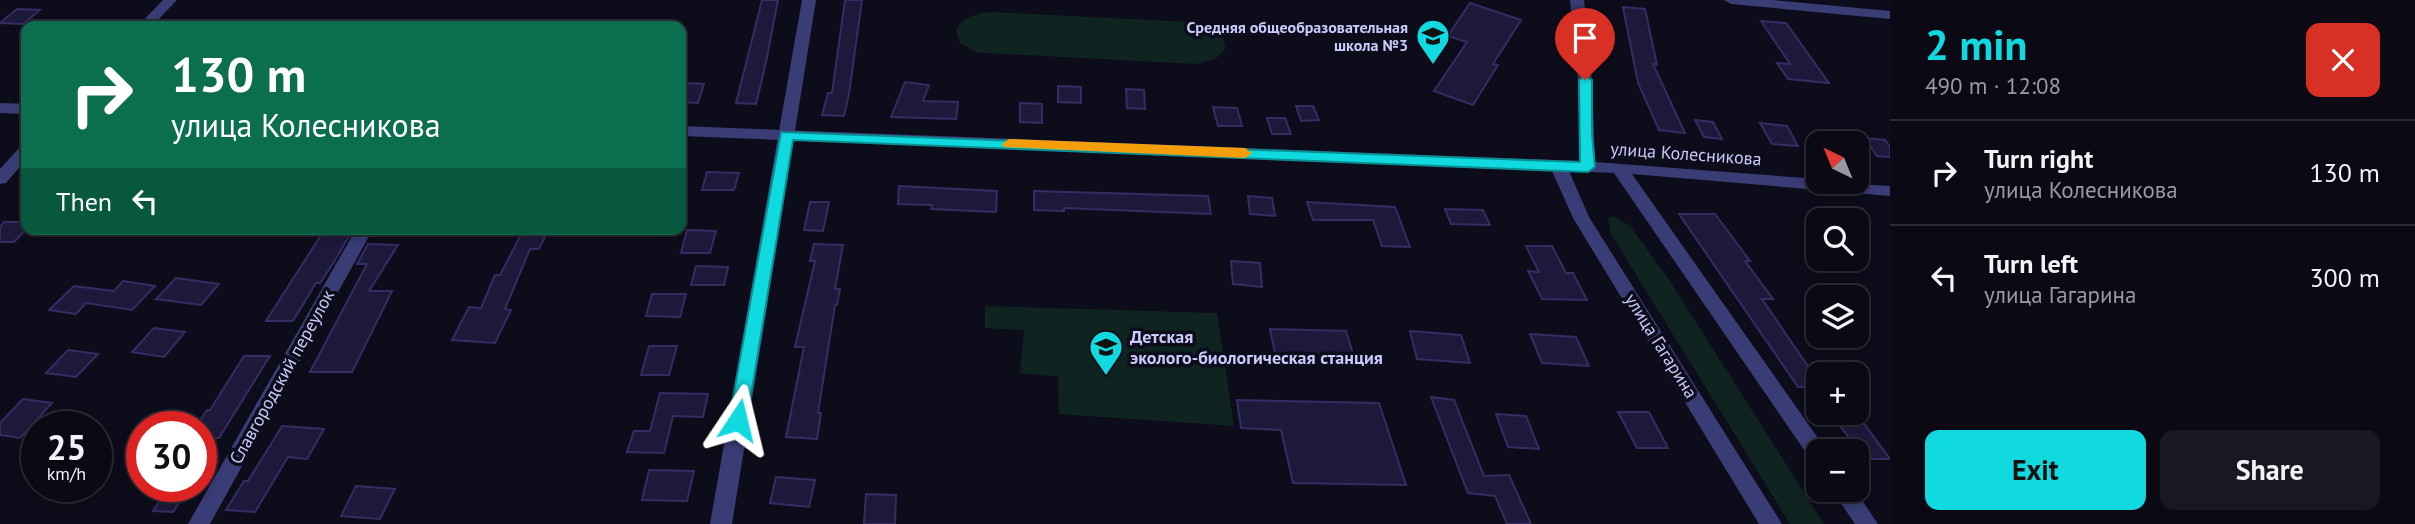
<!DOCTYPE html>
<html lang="en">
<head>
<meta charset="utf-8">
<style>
  :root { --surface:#0a0914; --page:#181722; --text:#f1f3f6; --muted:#999aa0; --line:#2a2a34; --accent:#10dae0 }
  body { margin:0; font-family:"PT Sans",sans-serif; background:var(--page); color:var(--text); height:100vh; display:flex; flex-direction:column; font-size:26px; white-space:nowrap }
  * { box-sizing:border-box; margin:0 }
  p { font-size:23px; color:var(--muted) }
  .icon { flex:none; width:38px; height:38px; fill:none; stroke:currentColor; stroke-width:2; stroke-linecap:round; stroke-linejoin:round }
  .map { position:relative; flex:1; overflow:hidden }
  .side { display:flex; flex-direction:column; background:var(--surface); width:525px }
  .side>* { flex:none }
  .hud { position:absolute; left:21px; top:21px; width:665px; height:214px; border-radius:14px; box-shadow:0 4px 10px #0003,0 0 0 2px var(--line); background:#0b6e4f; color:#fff; overflow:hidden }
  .needle { width:46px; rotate:317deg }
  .buttons { position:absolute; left:1806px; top:131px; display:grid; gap:14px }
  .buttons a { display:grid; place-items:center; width:63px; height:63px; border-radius:14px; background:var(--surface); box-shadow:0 4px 10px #0003,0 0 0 2px var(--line); font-size:35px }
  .speed { position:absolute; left:21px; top:411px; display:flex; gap:14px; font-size:35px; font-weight:700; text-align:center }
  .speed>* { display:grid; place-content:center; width:91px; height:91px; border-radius:50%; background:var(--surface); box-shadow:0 4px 10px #0003,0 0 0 2px var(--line); line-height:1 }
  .speed small { font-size:18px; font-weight:400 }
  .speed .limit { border:10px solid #d22; background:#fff; color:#111 }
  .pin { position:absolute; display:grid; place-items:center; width:60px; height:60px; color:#fff; margin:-72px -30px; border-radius:50% 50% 50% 0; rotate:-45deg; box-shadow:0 0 7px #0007 }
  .pin .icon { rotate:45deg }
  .me { position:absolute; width:77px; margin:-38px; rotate:10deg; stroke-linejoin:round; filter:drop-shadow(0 0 5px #0008) }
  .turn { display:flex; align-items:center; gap:24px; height:147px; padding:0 35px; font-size:32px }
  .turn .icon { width:91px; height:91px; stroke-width:2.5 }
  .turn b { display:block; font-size:49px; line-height:60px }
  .then { display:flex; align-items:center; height:66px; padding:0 35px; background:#0003; gap:14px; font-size:26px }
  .round { display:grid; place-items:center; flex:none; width:74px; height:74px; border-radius:14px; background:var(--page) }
  .head { display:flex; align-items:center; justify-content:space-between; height:119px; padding:0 35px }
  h1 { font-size:42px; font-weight:600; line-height:52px; color:var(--accent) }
  .cta { display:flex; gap:14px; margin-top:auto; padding:14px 35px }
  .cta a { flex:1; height:80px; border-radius:14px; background:var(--accent); color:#111; font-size:28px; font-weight:600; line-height:80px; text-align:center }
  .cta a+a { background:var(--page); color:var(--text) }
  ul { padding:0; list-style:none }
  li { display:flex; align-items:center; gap:21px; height:105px; padding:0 35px; border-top:2px solid var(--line) }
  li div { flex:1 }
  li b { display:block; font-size:26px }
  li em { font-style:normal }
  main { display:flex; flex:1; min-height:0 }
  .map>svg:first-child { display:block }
  .green { fill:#0f2321 }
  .building { fill:#1d193a; stroke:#342d64; stroke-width:2 }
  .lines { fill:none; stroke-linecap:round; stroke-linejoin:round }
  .minor { fill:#3a3c76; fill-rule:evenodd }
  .tertiary { fill:#3a3c76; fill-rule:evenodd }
  .route { fill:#10dae0; stroke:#0a8e92; stroke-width:2 }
  .slow { fill:#f59e0b }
  .labels { text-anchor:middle; stroke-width:7; stroke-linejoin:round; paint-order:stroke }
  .far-poi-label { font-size:16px; font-weight:bold; fill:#cbc9fb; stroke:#0d0c1a; text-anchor:end }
  .street-label { font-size:18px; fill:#cbc9fb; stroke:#0d0c1a }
  .poi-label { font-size:18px; font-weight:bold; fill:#cbc9fb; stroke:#0d0c1a; text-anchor:start }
</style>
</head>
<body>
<main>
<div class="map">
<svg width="1890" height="524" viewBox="0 0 1890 524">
  <rect width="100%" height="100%" fill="#0d0c1a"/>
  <!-- green -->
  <path class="green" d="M991,12L1191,22C1206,25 1226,31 1225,50L1215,59L1196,64L986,53L975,52L960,43L956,31C962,17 976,14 991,12Z
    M1614,216L1630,226L1668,278L1824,524H1790L1611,234L1608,218Z
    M985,306L1217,313L1234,426L1059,414L1058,377L1020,373L1024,330L985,328Z"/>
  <!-- building -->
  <path class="building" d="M762,0H778L766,62L756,104L736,103Z
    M845,0H862L849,94L844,116L822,115L828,93H832Z
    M1470,3L1521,20L1493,64L1498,65L1473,105L1434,91L1467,42L1448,36Z
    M1623,7L1645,9L1657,65L1653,64L1685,133L1659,130L1638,83Z
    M17,9L40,10L23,24L0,23Z
    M1761,21L1786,23L1829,83L1788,79L1777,63L1790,64Z
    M905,82L929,85L923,101L958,102L956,119L891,117Z
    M687,83L704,84L698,103L681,102Z
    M1058,86L1081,87V103L1058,102Z
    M1126,89L1144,90L1145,109L1127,108Z
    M1020,103L1042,104V123L1020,122Z
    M1296,106H1313L1319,120L1301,121Z
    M1213,107L1237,108L1242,126H1218Z
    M1267,118H1285L1291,134H1272Z
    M1695,120L1713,122L1722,139L1704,137Z
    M1760,123L1787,126L1798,146L1772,144Z
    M1865,138L1885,140L1890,147V157L1877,156Z
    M707,172L739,173L734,190H702Z
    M899,186L997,191L996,212L931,209L932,205L898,204Z
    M1034,191L1208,196L1211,214L1064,208V211L1034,210Z
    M1248,196L1272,198L1275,216L1250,214Z
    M810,202H829L823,231L804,230Z
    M1307,202L1395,207L1410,247L1382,246L1373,220H1313Z
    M1445,209L1483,210L1490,225L1451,224Z
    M1679,214H1715L1750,261H1745L1773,299H1762L1818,381V387H1798Z
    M4,222H26V229L14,242H0V227Z
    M325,229H353L334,262L320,283H316L293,321H266Z
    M524,229H549L539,249H530L505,309L511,310L495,343L452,340L469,307L481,308L495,275H500Z
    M687,230L716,231L710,253H681Z
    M368,244L398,245L369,291H392L352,372H310L367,264H357Z
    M814,244L843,245L835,289H840L837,305H835L818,413H821L817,439L786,437L804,347H795L815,261H810Z
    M1526,246H1552L1566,273H1573L1587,300L1542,299L1528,271L1539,272Z
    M1231,261L1260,263L1262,287L1233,284Z
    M696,266L728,267L724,285H691Z
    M176,278L219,284L201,305L156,299Z
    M123,281L155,286L132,310L86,303L76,314L49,310L74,286L114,291Z
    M652,294H686L680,317L646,316Z
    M154,328L185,332L164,357L132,352Z
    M1270,329L1346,331L1355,360L1276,358Z
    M1410,331L1461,335L1470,363L1417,359Z
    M1530,334L1576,337L1589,366L1542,363Z
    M649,346H677L669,375H641Z
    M68,350L98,354L76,377L46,373Z
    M244,356H270L219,438L201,437V419L207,410H210Z
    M660,393L708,394L703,417L673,416L664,453L627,452L634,431H650Z
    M1431,397L1454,400L1484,476L1509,475L1531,524H1507L1495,496L1468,493Z
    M23,399L52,403L20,438L0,435V423Z
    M1237,400L1379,403L1406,485L1293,483L1281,430L1241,428Z
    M1618,412H1649L1668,448H1637Z
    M1496,414L1526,416L1539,449L1508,447Z
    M1836,420L1862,421L1890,459H1864Z
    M282,426L324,429L307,459L288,457L255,512L226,510L244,481H248Z
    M649,470L694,471L687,501L642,500Z
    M776,477L815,480L809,507L770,503Z
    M356,486L395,489L380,519L341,516Z
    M168,488L188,489L173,512L153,511Z
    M866,494L896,495L895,524H864Z"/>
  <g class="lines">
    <!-- minor -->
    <path class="minor" d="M163,0H177L152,26H138Z
      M802,0H816L732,524H710Z
      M1724,0H1773L1890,11V19L1731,4Z
      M26,146V160L6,183L0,184V169L20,147Z
      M356,229H373L210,524H188Z"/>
    <!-- tertiary -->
    <path class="tertiary" d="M1570,0H1584L1592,80L1595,162L1818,179V182L1890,186V196L1632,174L1825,448L1827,452H1818V463L1811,460L1614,173L1569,171L1589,217L1782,524H1759L1573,218L1552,171L681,136V126L1580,161L1578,80Z
      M0,103L26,104V114L0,113Z
      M1832,490H1855L1878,524H1855Z"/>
  </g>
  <!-- route -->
  <path class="route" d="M1585,76L1592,80V134L1595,167L1588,172L793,140L747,420L745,426L738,428L732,426L729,420L781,132L1580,162L1579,80Z"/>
  <!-- slow -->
  <path class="slow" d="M1009,139L1245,148L1252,153L1245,158L1004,147L1002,144Z"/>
  <!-- icons -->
  <defs>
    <symbol id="school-pin" viewBox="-11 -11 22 30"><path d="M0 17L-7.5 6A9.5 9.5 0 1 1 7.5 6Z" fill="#10dae0" stroke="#0d0c1a"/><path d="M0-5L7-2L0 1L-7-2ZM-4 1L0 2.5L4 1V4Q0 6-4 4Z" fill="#111"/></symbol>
  </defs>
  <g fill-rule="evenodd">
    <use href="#school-pin" x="1414" y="17" width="38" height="52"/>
    <use href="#school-pin" x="1087" y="328" width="38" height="52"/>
  </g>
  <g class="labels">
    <!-- far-poi labels -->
    <g class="far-poi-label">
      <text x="1408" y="33">Средняя общеобразовательная<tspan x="1408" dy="18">школа №3</tspan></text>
    </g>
    <!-- street labels -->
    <g class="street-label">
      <text transform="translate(1686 154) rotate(4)" y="6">улица Колесникова</text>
      <text transform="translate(1661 346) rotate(58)" y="6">улица Гагарина</text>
      <text transform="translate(282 377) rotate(-61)" y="6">Славгородский переулок</text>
    </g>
    <!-- poi labels -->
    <g class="poi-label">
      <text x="1130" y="343">Детская<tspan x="1130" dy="21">эколого-биологическая станция</tspan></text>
    </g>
  </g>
</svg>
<div class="buttons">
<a><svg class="needle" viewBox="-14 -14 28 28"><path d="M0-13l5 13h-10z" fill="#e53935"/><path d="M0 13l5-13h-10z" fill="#999aa0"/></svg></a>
<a><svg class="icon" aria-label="search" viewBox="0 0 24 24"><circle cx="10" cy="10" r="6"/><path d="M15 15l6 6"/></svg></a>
<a><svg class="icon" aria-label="layers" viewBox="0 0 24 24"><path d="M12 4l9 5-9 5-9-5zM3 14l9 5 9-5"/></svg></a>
<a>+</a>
<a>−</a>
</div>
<div class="speed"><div>25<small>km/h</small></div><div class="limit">30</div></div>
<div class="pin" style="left:1585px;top:80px;background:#d93025"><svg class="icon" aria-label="arrive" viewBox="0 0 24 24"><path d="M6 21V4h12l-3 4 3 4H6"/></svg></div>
<svg class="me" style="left:738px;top:420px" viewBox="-20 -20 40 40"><path d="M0-17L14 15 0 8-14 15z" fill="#10dae0" stroke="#fff" stroke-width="4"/></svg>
<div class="hud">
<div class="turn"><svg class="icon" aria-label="right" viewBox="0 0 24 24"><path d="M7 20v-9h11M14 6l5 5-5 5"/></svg><div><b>130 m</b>улица Колесникова</div></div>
<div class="then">Then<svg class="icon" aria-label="left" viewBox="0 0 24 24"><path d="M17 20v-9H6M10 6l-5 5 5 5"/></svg></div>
</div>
</div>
<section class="side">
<div class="head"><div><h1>2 min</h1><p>490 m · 12:08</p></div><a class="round" style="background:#d93025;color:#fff"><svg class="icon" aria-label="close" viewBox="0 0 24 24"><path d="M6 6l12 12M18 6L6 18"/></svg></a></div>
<ul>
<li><svg class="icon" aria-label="right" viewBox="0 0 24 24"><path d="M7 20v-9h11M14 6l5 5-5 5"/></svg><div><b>Turn right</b><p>улица Колесникова</p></div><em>130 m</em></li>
<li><svg class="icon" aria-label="left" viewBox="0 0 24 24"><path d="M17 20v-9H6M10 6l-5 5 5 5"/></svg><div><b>Turn left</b><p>улица Гагарина</p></div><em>300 m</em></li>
</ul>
<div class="cta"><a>Exit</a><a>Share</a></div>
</section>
</main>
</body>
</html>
